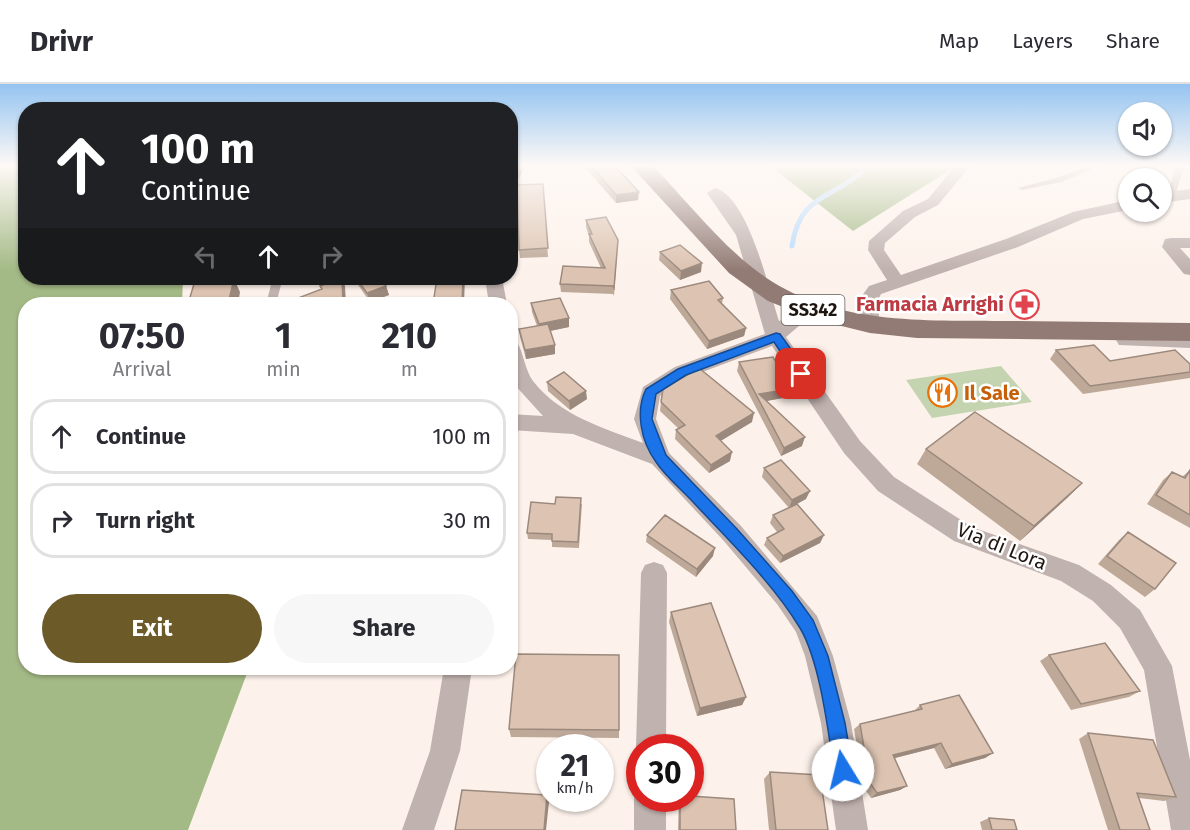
<!DOCTYPE html>
<html lang="en">
<head>
<meta charset="utf-8">
<style>
  :root { --surface:#fff; --page:#f7f7f7; --text:#2b2b33; --muted:#7c7c81; --line:#e1e1e2; --accent:#6d5a29 }
  body { margin:0; font-family:"Fira Sans",sans-serif; background:var(--page); color:var(--text); height:100vh; display:flex; flex-direction:column; font-size:22px; white-space:nowrap }
  * { box-sizing:border-box; margin:0 }
  p { font-size:20px; color:var(--muted) }
  .icon { flex:none; width:33px; height:33px; fill:none; stroke:currentColor; stroke-width:2; stroke-linecap:round; stroke-linejoin:round }
  .map { position:relative; flex:1; overflow:hidden }
  .sheet { position:absolute; left:18px; top:213px; width:500px; height:378px; display:flex; flex-direction:column; background:var(--surface); border-radius:24px; box-shadow:0 2px 4px #0004 }
  .sheet>* { flex:none }
  .hud { position:absolute; left:18px; top:18px; width:500px; height:183px; border-radius:24px; box-shadow:0 2px 4px #0004; background:#202124; color:#fff; overflow:hidden }
  .fabs { position:absolute; left:1118px; top:18px; display:grid; gap:12px }
  .fabs a { display:grid; place-items:center; width:54px; height:54px; border-radius:50%; background:var(--surface); box-shadow:0 2px 4px #0004; font-size:30px }
  .speed { position:absolute; left:536px; top:650px; display:flex; gap:12px; font-size:30px; font-weight:700; text-align:center }
  .speed>* { display:grid; place-content:center; width:78px; height:78px; border-radius:50%; background:var(--surface); box-shadow:0 2px 4px #0004; line-height:1 }
  .speed small { font-size:15px; font-weight:400 }
  .speed .limit { border:9px solid #d22; background:#fff; color:#111 }
  .pin { position:absolute; display:grid; place-items:center; width:51px; height:51px; color:#fff; margin:-26px; border-radius:12px; box-shadow:0 3px 9px #0006 }
  .me { position:absolute; width:66px; margin:-33px; rotate:351deg; stroke-linejoin:round; filter:drop-shadow(0 0 4px #0008) }
  .turn { display:flex; align-items:center; gap:21px; height:126px; padding:0 24px; font-size:27px }
  .turn .icon { width:78px; height:78px; stroke-width:2.5 }
  .turn b { display:block; font-size:42px; line-height:51px }
  .lanes { display:flex; align-items:center; height:57px; padding:0 24px; background:#0003; justify-content:center; gap:30px; direction:ltr }
  .lanes .off { opacity:.35 }
  .eta { display:flex; justify-content:space-evenly; align-items:center; height:102px; text-align:center }
  .eta b { font-size:36px; font-weight:700; line-height:42px }
  .cta { display:flex; gap:12px; margin-top:auto; padding:12px 24px }
  .cta a { flex:1; height:69px; border-radius:36px; background:var(--accent); color:#fff; font-size:24px; font-weight:700; line-height:69px; text-align:center }
  .cta a+a { background:var(--page); color:var(--text) }
  ul { padding:0; list-style:none }
  li { display:flex; align-items:center; gap:18px; height:75px; margin:0 12px 9px; padding:0 12px; border:3px solid var(--line); border-radius:24px }
  li div { flex:1 }
  li b { display:block; font-size:22px }
  li em { font-style:normal }
  header { display:flex; align-items:center; gap:36px; box-sizing:border-box; height:84px; padding:0 30px; background:var(--surface); border-bottom:2px solid var(--line) }
  header strong { font-size:28px }
  nav { display:flex; gap:33px; margin-inline-start:auto; font-size:21px }
  .map>svg:first-child { display:block }
  .green { fill:#c5d4b0 }
  .forest { fill:#a4ba86 }
  .lines { fill:none; stroke-linecap:round; stroke-linejoin:round }
  .stream { stroke:#b9dcfe; stroke-width:5 }
  .lane { fill:#c0b2af; fill-rule:evenodd }
  .street { fill:#c0b2af; fill-rule:evenodd }
  .primary { fill:#937b75; fill-rule:evenodd }
  .wall { fill:#bea999 }
  .shaded-wall { fill:#9b897d }
  .building { fill:#ddc4b2; stroke:#9b897d; stroke-width:1.5 }
  .route { fill:#1a73e8; stroke:#114b97; stroke-width:1.5 }
  .labels { text-anchor:middle; stroke-width:5; stroke-linejoin:round; paint-order:stroke }
  .shield { fill:#fff; stroke:#625b57; stroke-width:1.5 }
  .shield-label { font-size:18px; font-weight:bold; fill:#1e150f }
  .health-label { font-size:20px; font-weight:bold; fill:#be3a42; stroke:#fff; text-anchor:end }
  .food-label { font-size:20px; font-weight:bold; fill:#c56008; stroke:#fff; text-anchor:start }
  .street-label { font-size:20px; fill:#1e150f; stroke:#fff }
</style>
</head>
<body>
<header>
<strong>Drivr</strong>
<nav><a>Map</a><a>Layers</a><a>Share</a></nav>
</header>
<div class="map">
<svg width="1190" height="746" viewBox="0 0 1190 746">
  <rect width="100%" height="100%" fill="#fdf2eb"/>
  <!-- green -->
  <path class="green" d="M1001,282L1032,318L932,334L906,296Z"/>
  <!-- forest -->
  <path class="forest" d="M0,81H25L26,194H183L182,220H26V584H249L188,746H0Z
    M769,81H958L853,147Z"/>
  <g class="lines">
    <!-- stream -->
    <path class="stream" d="M792,162C800,106 838,116 868,81"/>
    <!-- lane -->
    <path class="lane" d="M1091,81H1103L1061,98L1022,106L1018,104L1056,94Z
      M1178,81H1187L1183,85L1175,113L1171,115L1167,113L1175,84Z
      M276,198L281,201L276,220H266L271,201Z"/>
    <!-- street -->
    <path class="street" d="M956,81H971L938,121L915,133L885,159L884,166L901,191L1006,155L1073,128L1128,116V126L1083,135L1018,163L881,210C874,221 883,234 877,244H863L859,216L869,202L887,196L868,166L869,157L903,127L928,115Z
      M715,104C749,113 769,207 779,237L817,222L826,228L824,232L800,241L786,253L860,357L894,393L972,443L1079,481L1111,501L1140,526L1172,582L1190,676V746H1171L1144,586L1120,544L1093,517L1061,497L954,457L878,407L844,369L772,262L689,293L660,312L656,335L669,369L741,442L817,532L833,572L851,639L868,746H836L821,639L805,572L796,548L777,520L723,456L652,380L573,350L510,346V330L543,332L513,299L510,291V256L517,258C524,270 525,286 533,297C560,332 604,344 643,359L634,335L643,303L675,283L765,250L736,151L707,109Z
      M1190,105V115L1161,119V109Z
      M1171,154H1190V164H1180L1190,175V191L1184,190L1162,163L1165,155Z
      M485,194H502L507,220H489Z
      M1126,250L1190,252V264L1119,261L1116,256L1119,251Z
      M654,478L663,481L667,489L666,663H639V671L636,663L641,489L645,481Z
      M444,584H472L460,667L434,746H402L430,667Z
      M639,703V714H666V746H634V714Z"/>
    <!-- primary -->
    <path class="primary" d="M630,81H652C689,119 722,163 765,193C838,243 933,236 1017,237C1075,238 1132,238 1190,239V257L917,254L870,249L813,235L768,217L729,189Z"/>
  </g>
  <!-- wall -->
  <path class="wall" d="M583,81H614L638,116L616,119Z
    M543,100L548,173L520,174L519,166Z
    M586,136L618,156L614,212L613,210L561,208L560,200L601,184L589,158V152L586,143Z
    M660,168L701,188L680,196L659,176Z
    M355,194H380L386,202L389,211L370,218L356,198Z
    M671,206L723,214L722,220L746,244L744,252L707,265L670,215Z
    M531,219L569,243L550,247L555,270L526,275L520,253L519,245L537,242L532,228Z
    M1056,266L1110,277L1190,280V294L1083,310L1050,275Z
    M739,278L788,313L767,317L802,362L781,372L737,287Z
    M547,298L587,315L570,326L548,307Z
    M661,318L752,338L720,357L730,377L709,389L675,355L676,346L679,345L660,327Z
    M926,365L1082,399L1067,414L1020,457L917,380Z
    M764,384L806,415L797,420L824,451L820,459L780,479L764,461L767,454L777,448L770,439L773,431L789,424L762,393Z
    M1190,386V444L1147,420L1163,396L1172,388L1182,393Z
    M555,420H582L579,464L552,463V456L528,455L527,449Z
    M1128,448L1155,505L1145,513L1098,480L1119,456Z
    M647,451L713,472L696,493L646,458Z
    M671,528L746,613L742,621L697,632L669,538Z
    M1049,571L1140,607L1129,613L1071,626L1040,577Z
    M920,621L993,669L985,674L945,685L934,664L895,674L907,702L900,706L871,714L864,704L854,645L860,640L914,627Z
    M509,645L619,646V654L511,653Z
    M1088,649L1176,713L1164,717L1139,714L1150,746H1108L1079,655Z
    M770,688L828,746H769L764,695Z
    M679,714H690L736,746H678Z
    M989,734L1017,746H982L980,738Z"/>
  <!-- shaded-wall -->
  <path class="shaded-wall" d="M518,81H526L510,111V96Z
    M639,108L638,116L616,119V111Z
    M702,179L701,188L680,196L681,187Z
    M342,194L345,202L346,220H343Z
    M463,194H465L464,220H462Z
    M234,195L240,208L238,220H228Z
    M386,202L389,211L370,218L367,209Z
    M569,234V243L540,249L539,240Z
    M746,244L744,252L707,265L709,257Z
    M555,261V270L526,275L525,266Z
    M791,305L788,313L760,318L759,310Z
    M586,307L587,315L570,326L569,317Z
    M754,329L752,338L714,361L716,352Z
    M805,353L802,362L781,372L784,364Z
    M732,368L730,377L709,389L711,381Z
    M1082,399L1067,414L1020,457L1034,442Z
    M810,407L806,415L789,424L792,416Z
    M824,451L820,459L780,479L783,472Z
    M715,464L713,472L696,493L697,485Z
    M746,613L742,621L697,632L700,624Z
    M941,659L934,664L887,676L893,671Z
    M993,669L985,674L945,685L952,680Z
    M907,702L900,706L871,714L877,709Z
    M547,711L549,718L546,746H544Z"/>
  <!-- building -->
  <path class="building" d="M510,81H518L510,96Z
    M591,81H614L639,108L616,111Z
    M543,100L548,164L519,166L517,101Z
    M606,133L618,156L614,204L613,202L560,200L563,182L605,184L589,150H592L586,136Z
    M680,161L702,179L681,187L660,168Z
    M342,194L343,220H287L285,219L322,205L320,202Z
    M356,194H380L386,202L367,209Z
    M437,194H463L462,220H433Z
    M234,195L228,220H188L194,200Z
    M709,197L723,214L718,216L746,244L709,257L671,206Z
    M560,214L569,234L539,240L531,219Z
    M548,240L555,261L525,266L519,245Z
    M1094,261L1110,277L1175,266L1190,280V288L1090,302L1056,266Z
    M773,273L791,305L759,310L805,353L784,364L739,278Z
    M699,284L754,329L716,352L732,368L711,381L676,346L685,341L661,318L663,305Z
    M564,288L586,307L569,317L547,298Z
    M975,328L1082,399L1034,442L926,365Z
    M781,376L810,407L792,416L764,384Z
    M1190,386V431L1156,411L1172,388L1185,394Z
    M556,413L581,414L578,458L552,457V450L527,449L531,418L555,420Z
    M797,420L824,451L783,472L767,454L784,445L773,431Z
    M665,431L715,464L697,485L647,451Z
    M1128,448L1176,479L1155,505L1107,472Z
    M711,519L746,613L700,624L671,528Z
    M1105,559L1140,607L1081,620L1049,571Z
    M516,570L619,571V646L509,645Z
    M959,611L993,669L952,680L941,659L893,671L907,702L877,709L870,699L860,640L922,625L920,621Z
    M1088,649L1153,656L1176,713L1137,709L1150,746H1120Z
    M770,688L820,691L828,746H776Z
    M462,706L547,711L544,746H455Z
    M690,712L734,715L736,746H680V714H690Z
    M989,734L1014,736L1017,746H992Z"/>
  <!-- sky -->
  <linearGradient id="sky" x2="0" y2="1"><stop stop-color="#95c4f1"/><stop offset="0.44" stop-color="#fef9f6"/><stop offset="1" stop-color="#fef9f6" stop-opacity="0"/></linearGradient>
  <rect width="1190" height="186" fill="url(#sky)"/>
  <!-- route -->
  <path class="route" d="M776,249L780,250L806,286V293H797L774,258L686,291L656,310L652,335L666,371L737,445L792,507L813,536L828,572L845,639L853,686L850,693L843,696L837,693L834,686C828,646 820,578 800,544C772,498 730,458 693,418C681,405 666,393 656,378C641,358 635,327 646,305L678,285Z"/>
  <!-- icons -->
  <defs>
    <symbol id="pharmacy-ring" viewBox="-11 -11 22 22"><circle r="9.5" fill="#fff" stroke="#e0444e" stroke-width="1.5"/><path d="M-2-6h4v4h4v4h-4v4h-4v-4h-4v-4h4Z" fill="#e0444e"/></symbol>
    <symbol id="restaurant-ring" viewBox="-11 -11 22 22"><circle r="9.5" fill="#fff" stroke="#e8710a" stroke-width="1.5"/><path d="M-5-6h1v4h1v-4h1v4h1v-4h1v5L-1.5 .5V6h-2V.5L-5-1ZM5-6V6H3V1.5H1.5Q1.5-4 5-6Z" fill="#e8710a"/></symbol>
  </defs>
  <g fill-rule="evenodd">
    <use href="#pharmacy-ring" x="1008" y="204" width="33" height="33"/>
    <use href="#restaurant-ring" x="926" y="292" width="33" height="33"/>
  </g>
  <g class="labels">
    <!-- shield labels -->
    <rect class="shield" x="781.5" y="211" width="63" height="30" rx="4.5"/>
    <g class="shield-label">
      <text x="813" y="232">SS342</text>
    </g>
    <!-- health labels -->
    <g class="health-label">
      <text x="1004" y="227">Farmacia Arrighi</text>
    </g>
    <!-- food labels -->
    <g class="food-label">
      <text x="964" y="316">Il Sale</text>
    </g>
    <!-- street labels -->
    <g class="street-label">
      <text transform="translate(1002 462) rotate(22)" y="7">Via di Lora</text>
    </g>
  </g>
</svg>
<div class="fabs">
<a><svg class="icon" aria-label="sound" viewBox="0 0 24 24"><path d="M4 9h4l5-4v14l-5-4H4zM17 9q2 3 0 6"/></svg></a>
<a><svg class="icon" aria-label="search" viewBox="0 0 24 24"><circle cx="10" cy="10" r="6"/><path d="M15 15l6 6"/></svg></a>
</div>
<div class="speed"><div>21<small>km/h</small></div><div class="limit">30</div></div>
<div class="pin" style="left:801px;top:290px;background:#d93025"><svg class="icon" aria-label="arrive" viewBox="0 0 24 24"><path d="M6 21V4h12l-3 4 3 4H6"/></svg></div>
<svg class="me" style="left:843px;top:686px" viewBox="-20 -20 40 40"><circle r="19" fill="#fff"/><path d="M0-13L10 11 0 6-10 11z" fill="#1a73e8"/></svg>
<div class="hud">
<div class="turn"><svg class="icon" aria-label="ahead" viewBox="0 0 24 24"><path d="M12 20V5M6 11l6-6 6 6"/></svg><div><b>100 m</b>Continue</div></div>
<div class="lanes"><svg class="icon off" aria-label="left" viewBox="0 0 24 24"><path d="M17 20v-9H6M10 6l-5 5 5 5"/></svg><svg class="icon" aria-label="ahead" viewBox="0 0 24 24"><path d="M12 20V5M6 11l6-6 6 6"/></svg><svg class="icon off" aria-label="right" viewBox="0 0 24 24"><path d="M7 20v-9h11M14 6l5 5-5 5"/></svg></div>
</div>
<section class="sheet">
<div class="eta">
<div><b>07:50</b><p>Arrival</p></div>
<div><b>1</b><p>min</p></div>
<div><b>210</b><p>m</p></div>
</div>
<ul>
<li><svg class="icon" aria-label="ahead" viewBox="0 0 24 24"><path d="M12 20V5M6 11l6-6 6 6"/></svg><div><b>Continue</b></div><em>100 m</em></li>
<li><svg class="icon" aria-label="right" viewBox="0 0 24 24"><path d="M7 20v-9h11M14 6l5 5-5 5"/></svg><div><b>Turn right</b></div><em>30 m</em></li>
</ul>
<div class="cta"><a>Exit</a><a>Share</a></div>
</section>
</div>
</body>
</html>
